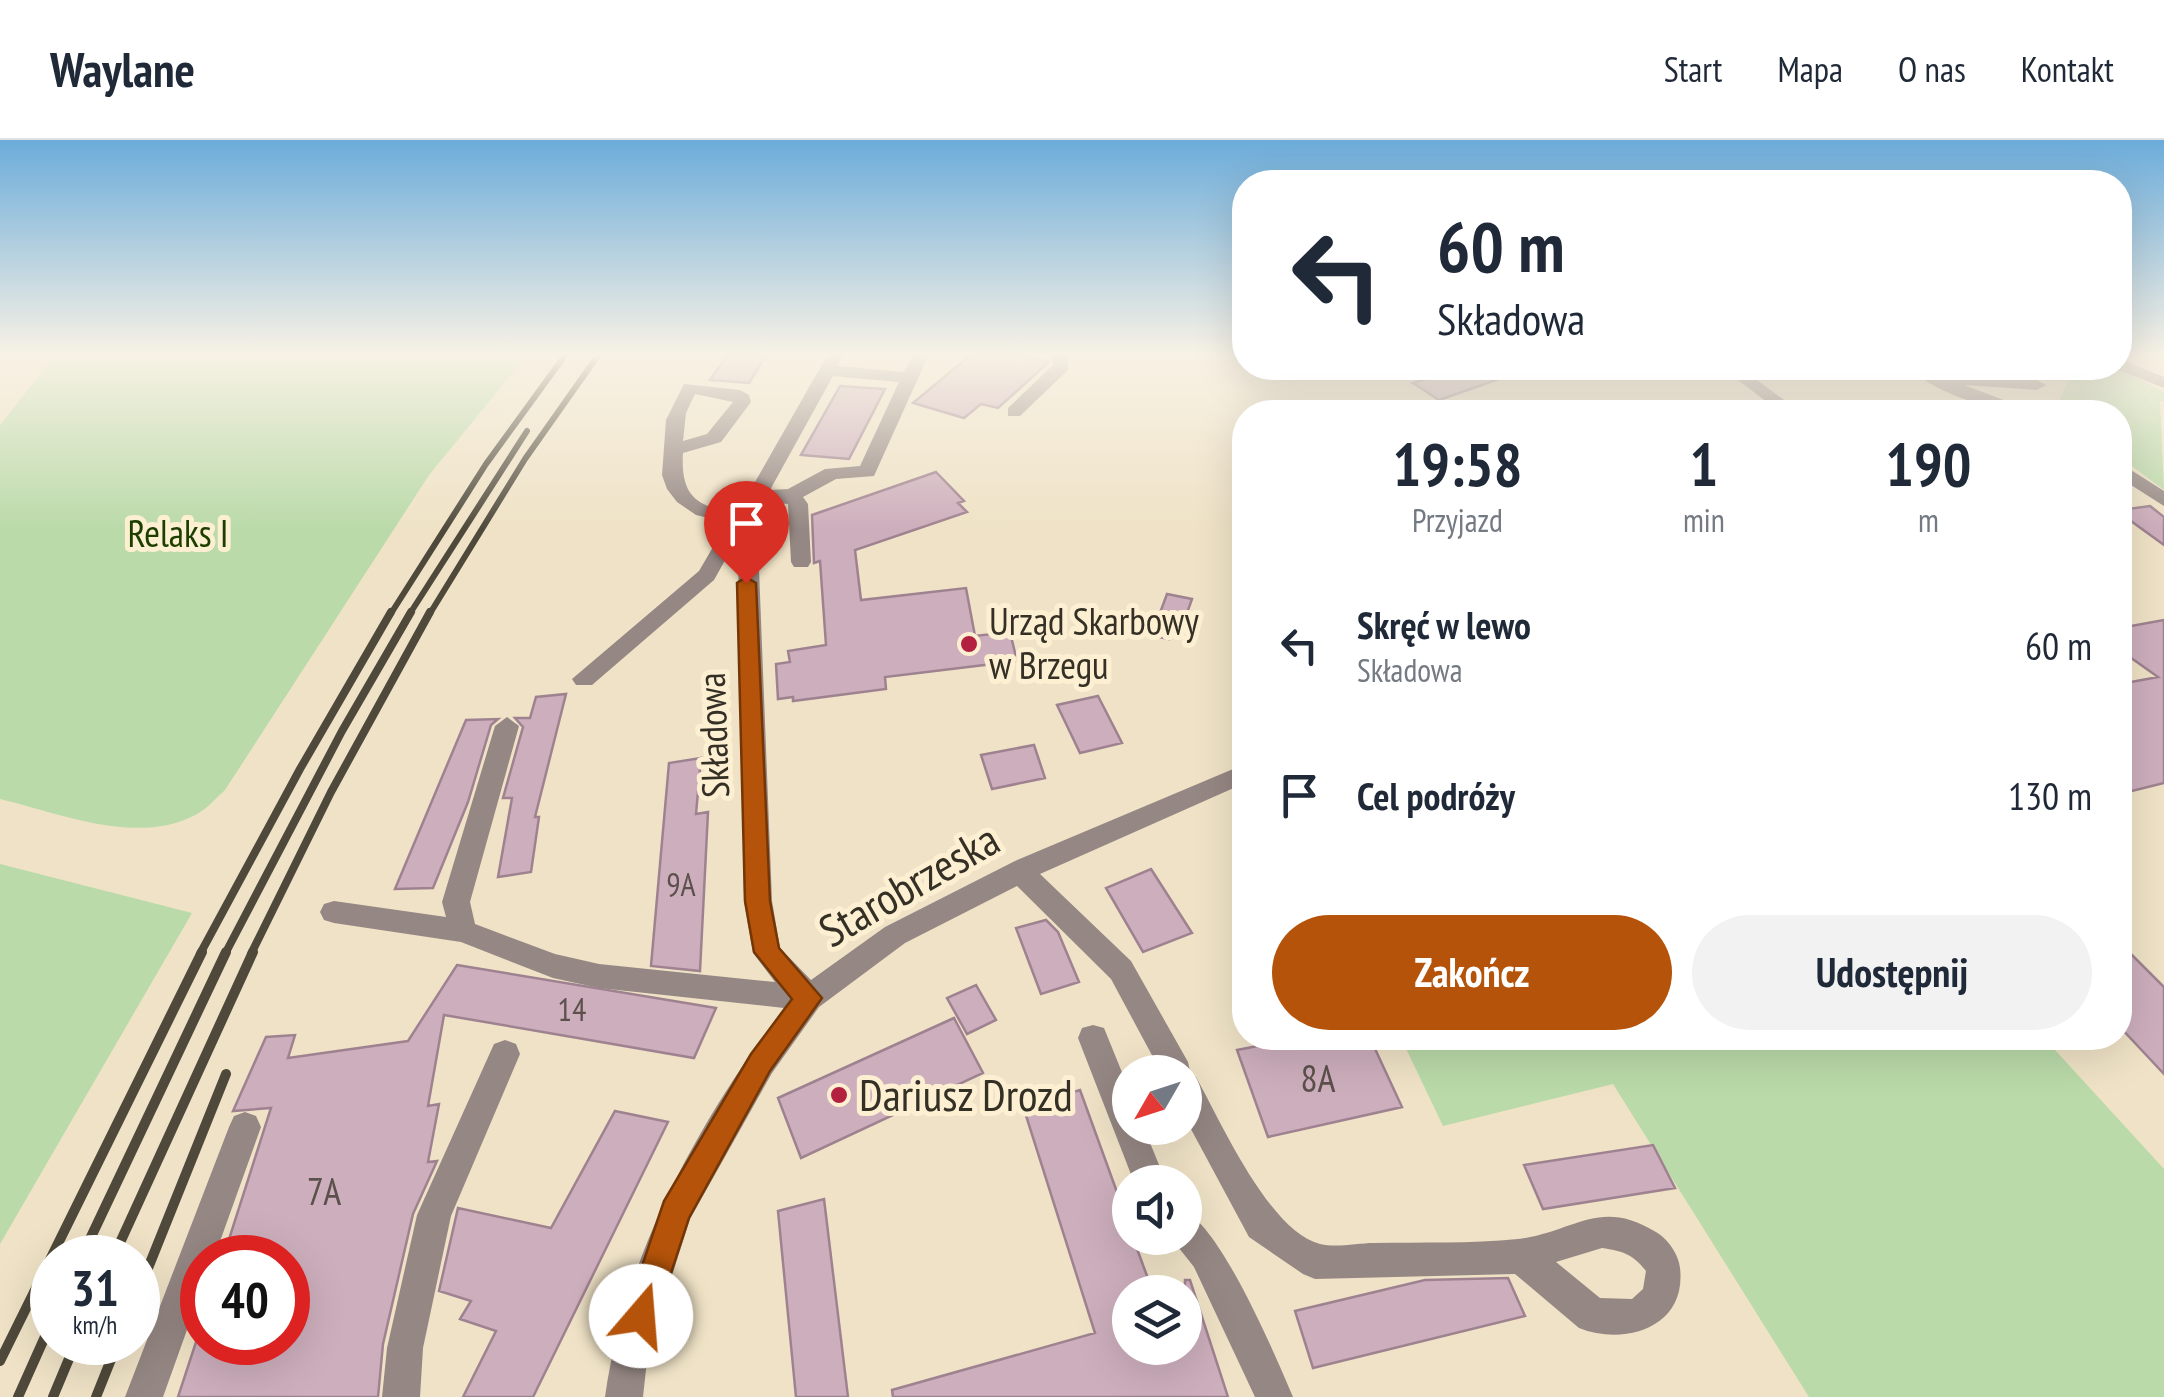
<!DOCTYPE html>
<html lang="pl">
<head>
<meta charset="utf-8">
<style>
  :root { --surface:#fff; --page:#f2f2f3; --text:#1f2937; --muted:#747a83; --line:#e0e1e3; --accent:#b45309 }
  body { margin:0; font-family:"PT Sans Narrow",sans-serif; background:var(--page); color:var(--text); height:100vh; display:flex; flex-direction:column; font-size:38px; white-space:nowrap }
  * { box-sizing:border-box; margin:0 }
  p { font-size:32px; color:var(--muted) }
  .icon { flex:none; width:55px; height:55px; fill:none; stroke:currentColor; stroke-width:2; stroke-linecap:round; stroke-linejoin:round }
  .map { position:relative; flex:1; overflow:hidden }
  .side { position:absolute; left:1232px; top:260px; width:900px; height:650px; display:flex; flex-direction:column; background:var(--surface); border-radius:40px; box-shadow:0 10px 40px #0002 }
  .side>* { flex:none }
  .top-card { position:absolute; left:1232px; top:30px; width:900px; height:210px; border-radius:40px; box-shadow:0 10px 40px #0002; background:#fff; color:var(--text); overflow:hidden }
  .needle { width:65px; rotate:231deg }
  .tools { position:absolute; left:1112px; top:915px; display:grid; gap:20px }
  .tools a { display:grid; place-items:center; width:90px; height:90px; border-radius:50%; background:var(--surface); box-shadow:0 10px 40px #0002; font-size:50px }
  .speed { position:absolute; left:30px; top:1095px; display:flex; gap:20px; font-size:50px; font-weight:700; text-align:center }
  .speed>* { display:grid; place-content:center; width:130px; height:130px; border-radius:50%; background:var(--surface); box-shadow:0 10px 40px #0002; line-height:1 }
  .speed small { font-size:25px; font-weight:400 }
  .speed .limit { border:15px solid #d22; background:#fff; color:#111 }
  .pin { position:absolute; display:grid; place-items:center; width:85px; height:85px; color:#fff; margin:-102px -42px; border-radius:50% 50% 50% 0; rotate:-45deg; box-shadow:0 0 10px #0007 }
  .pin .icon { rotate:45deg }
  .me { position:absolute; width:110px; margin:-55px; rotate:18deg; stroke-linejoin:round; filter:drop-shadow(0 0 8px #0008) }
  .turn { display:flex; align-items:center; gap:35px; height:210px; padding:0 40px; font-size:45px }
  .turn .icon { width:130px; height:130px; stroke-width:2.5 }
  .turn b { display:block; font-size:70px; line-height:85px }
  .eta { display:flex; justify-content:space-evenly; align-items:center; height:170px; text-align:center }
  .eta b { font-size:60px; font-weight:600; line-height:70px }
  .button { display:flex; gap:20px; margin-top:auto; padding:20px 40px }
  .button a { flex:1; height:115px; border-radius:60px; background:var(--accent); color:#fff; font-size:40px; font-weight:600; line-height:115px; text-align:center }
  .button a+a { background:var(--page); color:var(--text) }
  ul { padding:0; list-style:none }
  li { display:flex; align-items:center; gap:30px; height:150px; padding:0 40px }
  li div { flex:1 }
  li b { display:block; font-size:38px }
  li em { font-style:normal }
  header { display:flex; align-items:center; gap:60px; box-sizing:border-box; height:140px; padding:0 50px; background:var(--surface); border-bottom:2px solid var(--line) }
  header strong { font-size:48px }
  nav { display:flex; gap:55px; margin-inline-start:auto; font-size:35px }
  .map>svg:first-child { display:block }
  .green { fill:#badaa9 }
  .building { fill:#cdaebc; stroke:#9f8290; stroke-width:2.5 }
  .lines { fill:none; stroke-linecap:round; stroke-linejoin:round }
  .minor { fill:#958783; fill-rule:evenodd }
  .rail-far2 { stroke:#4f493b; stroke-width:6 }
  .rail-far1 { stroke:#4f493b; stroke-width:8 }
  .rail { stroke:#4f493b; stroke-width:10 }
  .route { fill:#b45309; stroke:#753606; stroke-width:2.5 }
  .poi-dot { fill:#b32040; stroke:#fdefd2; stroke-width:4 }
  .labels { text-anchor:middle; stroke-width:10; stroke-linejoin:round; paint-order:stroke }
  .number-label { font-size:32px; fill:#5b504b }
  .park-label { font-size:38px; fill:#1c3f00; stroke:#fdefd2 }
  .poi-label { font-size:38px; fill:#353025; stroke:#fdefd2; text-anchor:start }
  .street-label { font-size:38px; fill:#353025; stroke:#fdefd2 }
  .near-number-label { font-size:38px; fill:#5b504b }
  .near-street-label { font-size:45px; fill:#353025; stroke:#fdefd2 }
  .near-poi-label { font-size:45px; fill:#353025; stroke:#fdefd2; text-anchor:start }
</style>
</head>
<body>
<header>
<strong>Waylane</strong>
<nav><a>Start</a><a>Mapa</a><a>O nas</a><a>Kontakt</a></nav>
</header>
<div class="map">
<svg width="2164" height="1257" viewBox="0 0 2164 1257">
  <rect width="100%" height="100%" fill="#efe2c6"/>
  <!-- green -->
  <path class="green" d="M56,214H528L429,335L225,650C216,658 206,670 195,675C137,706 59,673 0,659V285Z
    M2074,228H2120L2164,252V261H2160L2164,350L2120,317V272H2068L2060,259Z
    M0,724L192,773L0,1104Z
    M1401,898H2044L2164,1029V1257H1809L1613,944L1443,986Z"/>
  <!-- building -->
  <path class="building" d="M728,214H767L749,243L710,240Z
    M972,214H1018L1049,222L998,268L981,264L964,278L913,263Z
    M1461,228H1521L1522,231L1439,260L1413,243Z
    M840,246L885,249L849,319L801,315Z
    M936,332L964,361L958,363L967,372L855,410L861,460L966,448L975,496L1010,492L1017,521L885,537L886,549L793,561V557L778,559L776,524L790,522L788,511L826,505L820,421L814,423L812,375Z
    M2150,366L2164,377V405L2120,373V370Z
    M1167,454L1192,459L1181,490L1173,489L1169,499L1100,485L1160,473Z
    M2164,480V643L2120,654V544L2158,537L2120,510V488Z
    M566,554L535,677H539L531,732L498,737L512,658H503L523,587L515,578H530L536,557Z
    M1098,556L1122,603L1080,613L1057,565Z
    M498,579L491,585L468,662L433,748L395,749L466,580Z
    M1034,605L1045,638L992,649L981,615Z
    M701,618L696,674L708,672L700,831L651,826L669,623Z
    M1151,729L1192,793L1143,812L1106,748Z
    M1046,780L1058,792L1079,842L1041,854L1016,788Z
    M2120,803L2164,847V934L2120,887Z
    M457,825L716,868L694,918L444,875L428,966L439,964L428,1022L437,1021L413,1074L383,1204L378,1257H178L196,1202H288V1118H223L271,968L233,971L266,897L295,895L288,918L408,901Z
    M976,845L996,880L967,894L947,858Z
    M954,878L983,933L801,1018L778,958Z
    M1299,898H1370L1402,967L1268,997L1237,910Z
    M1080,950L1130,1088V1098H1133L1153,1152H1130V1208H1185V1140H1190L1228,1257H893L892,1250L1095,1193L1023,966Z
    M615,971L668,982L533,1257H463L496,1191L460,1179L471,1161L439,1151L458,1068L551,1088Z
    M1653,1005L1675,1048L1543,1069L1524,1025Z
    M824,1059L848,1257H796L778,1071Z
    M1508,1138L1525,1176L1313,1228L1295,1171L1425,1140Z"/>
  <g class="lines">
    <!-- minor -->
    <path class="minor" d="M828,214H844L838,226L904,232L913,214H929L874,336L836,339L803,357L808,364L811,422L808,427H794L791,422L788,364L766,362L758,404L772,761L780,808L811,840L885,787L1015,721L1245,624V643L1040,734L1131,821L1188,922L1191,935L1196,937C1221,982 1269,1091 1320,1104C1336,1108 1358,1103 1374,1103C1421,1102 1471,1104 1518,1099C1575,1092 1599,1057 1656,1092C1668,1099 1679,1115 1680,1128C1687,1188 1624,1206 1579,1188L1515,1134L1315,1139L1303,1134L1249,1097L1185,978V932H1161L1111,839L1017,746L905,803L819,867L772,933L690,1079L648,1211L643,1257H605C625,1114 698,982 784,868L599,848L553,838L461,802L334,783L324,780L320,772L324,764L334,761L446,777L442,762L495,586L507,577L519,586L470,762L475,784L555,814L599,824L775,842L753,813L744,761L738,413L728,415L714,440L592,545H576L572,539L699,431L713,407L738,400L741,386L696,375L677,362L667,349L662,335L666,280L684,244L740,250L749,255L751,262L721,302L683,313C680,360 700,368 744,374L747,356ZM833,236L899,242L860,326L825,329L788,349L770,350ZM695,254L733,262L707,294L683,301L686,273ZM1602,1108C1622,1111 1633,1114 1646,1131L1643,1149L1632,1159L1600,1158L1556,1122Z
      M1052,214H1068V230L1020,276H1008V268L1053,225Z
      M2120,219L2164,237V248L2114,228H2120Z
      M1722,228H1741L1800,272H1780Z
      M1908,228H1929L1951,238L1959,234L2037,240L2046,245L2037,250L1964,245L2035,272C1997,274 1937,254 1908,228Z
      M2120,323L2164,351V366L2120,338Z
      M1093,885L1104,888L1130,952V988H1144L1166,1042H1134L1078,898L1082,888Z
      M505,900L516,904L520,914L451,1076L423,1208L420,1257H382L387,1208L417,1075L494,904Z
      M245,972L256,976L261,987L214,1118H202V1148L163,1257H125L229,987L234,976Z
      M1185,1072C1221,1087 1276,1217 1293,1257H1255L1194,1127L1171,1098H1185Z"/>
    <!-- rail-far2 -->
    <path class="rail-far2" d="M390,475L486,324L566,214
      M409,475L527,291
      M429,475L525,319L599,214"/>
    <!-- rail-far1 -->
    <path class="rail-far1" d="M200,814L300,629L391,472
      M225,814L342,591L411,472
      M251,814L331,652L430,472"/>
    <!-- rail -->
    <path class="rail" d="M81,1118L226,812
      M113,1118L253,812
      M138,1153L226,934
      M0,1221L202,812
      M18,1257L52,1181
      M53,1257L76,1202
      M96,1257L118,1202"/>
  </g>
  <!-- sky -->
  <linearGradient id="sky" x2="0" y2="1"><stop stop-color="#6cacda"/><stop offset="0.55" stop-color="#f8f2e5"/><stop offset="1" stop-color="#f8f2e5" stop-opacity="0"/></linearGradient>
  <rect width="2164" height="390" fill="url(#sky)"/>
  <!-- route -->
  <path class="route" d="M746,437L756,443L770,761L779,808L822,858L770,931L689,1078L653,1188L641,1193L629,1188L625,1176L664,1061L751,914L792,859L754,812L745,761L737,443Z"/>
  <!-- markers -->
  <g class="poi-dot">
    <circle cx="969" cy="504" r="10"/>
    <circle cx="839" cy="955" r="10"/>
  </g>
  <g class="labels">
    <!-- number labels -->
    <g class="number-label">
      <text x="681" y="756">9A</text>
      <text x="572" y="881">14</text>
    </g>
    <!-- park labels -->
    <g class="park-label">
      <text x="178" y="407">Relaks I</text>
    </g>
    <!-- poi labels -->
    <g class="poi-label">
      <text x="989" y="495">Urząd Skarbowy<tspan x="989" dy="44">w Brzegu</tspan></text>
    </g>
    <!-- street labels -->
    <g class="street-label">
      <text transform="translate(714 595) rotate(-92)" y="13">Składowa</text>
    </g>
    <!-- near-number labels -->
    <g class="near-number-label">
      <text x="1318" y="952">8A</text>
      <text x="324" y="1065">7A</text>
    </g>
    <!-- near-street labels -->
    <g class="near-street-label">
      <text transform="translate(909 745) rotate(-30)" y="16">Starobrzeska</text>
    </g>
    <!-- near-poi labels -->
    <g class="near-poi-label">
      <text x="859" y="971">Dariusz Drozd</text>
    </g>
  </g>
</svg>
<div class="tools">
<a><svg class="needle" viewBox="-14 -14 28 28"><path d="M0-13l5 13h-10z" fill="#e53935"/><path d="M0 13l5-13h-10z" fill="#747a83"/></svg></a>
<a><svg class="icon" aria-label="sound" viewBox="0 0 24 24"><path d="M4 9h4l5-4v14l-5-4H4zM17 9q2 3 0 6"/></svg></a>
<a><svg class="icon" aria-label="layers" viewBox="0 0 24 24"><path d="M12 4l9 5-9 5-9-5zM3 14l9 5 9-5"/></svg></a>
</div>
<div class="speed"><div>31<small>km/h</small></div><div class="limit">40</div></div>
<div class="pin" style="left:746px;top:443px;background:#d93025"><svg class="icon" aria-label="arrive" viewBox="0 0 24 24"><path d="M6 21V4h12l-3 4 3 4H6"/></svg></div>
<svg class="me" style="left:641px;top:1176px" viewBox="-20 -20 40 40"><circle r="19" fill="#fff"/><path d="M0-13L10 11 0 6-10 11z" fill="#b45309"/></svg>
<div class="top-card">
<div class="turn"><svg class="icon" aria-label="left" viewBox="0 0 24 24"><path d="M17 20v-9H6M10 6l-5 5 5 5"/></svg><div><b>60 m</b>Składowa</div></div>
</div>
<section class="side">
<div class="eta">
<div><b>19:58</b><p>Przyjazd</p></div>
<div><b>1</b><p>min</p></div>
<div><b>190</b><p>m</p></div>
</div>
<ul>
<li><svg class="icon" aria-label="left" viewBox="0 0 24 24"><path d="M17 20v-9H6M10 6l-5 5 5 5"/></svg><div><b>Skręć w lewo</b><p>Składowa</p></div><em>60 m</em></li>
<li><svg class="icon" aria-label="arrive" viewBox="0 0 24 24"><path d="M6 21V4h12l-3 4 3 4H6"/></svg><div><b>Cel podróży</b></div><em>130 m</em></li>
</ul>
<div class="button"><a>Zakończ</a><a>Udostępnij</a></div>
</section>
</div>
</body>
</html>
